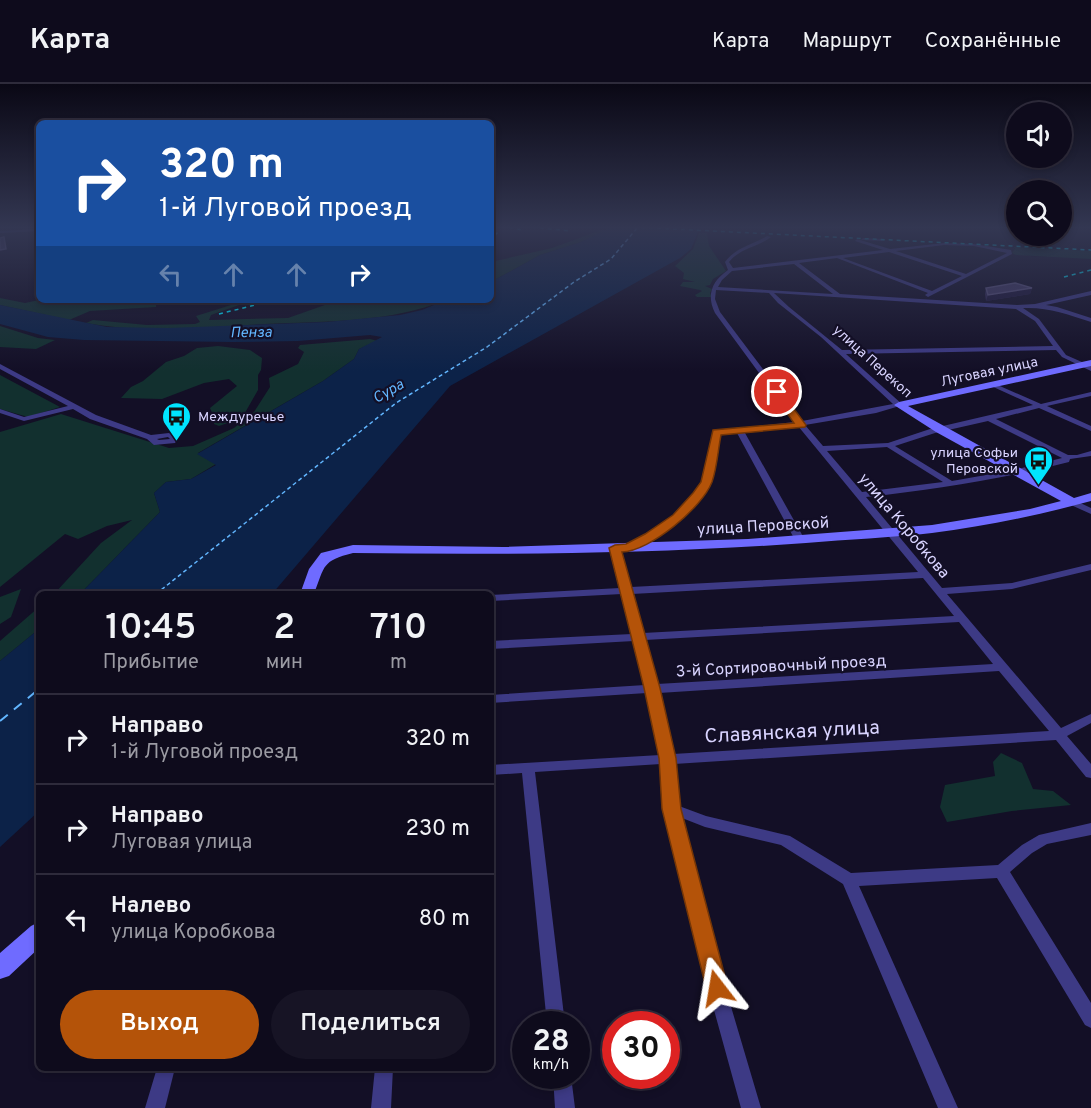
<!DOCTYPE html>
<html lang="ru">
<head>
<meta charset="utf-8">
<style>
  :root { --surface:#0e0b1c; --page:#171425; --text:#f1f3f6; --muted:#9b9ba3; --line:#2e2b3b; --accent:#b45309 }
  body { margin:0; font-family:Overpass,sans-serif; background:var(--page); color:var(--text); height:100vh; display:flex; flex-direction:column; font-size:22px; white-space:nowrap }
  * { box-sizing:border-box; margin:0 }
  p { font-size:20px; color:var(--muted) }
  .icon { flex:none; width:33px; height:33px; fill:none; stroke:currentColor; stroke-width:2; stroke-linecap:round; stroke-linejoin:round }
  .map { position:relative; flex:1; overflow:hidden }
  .drawer { position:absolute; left:36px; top:507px; width:458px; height:480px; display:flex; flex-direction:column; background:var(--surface); border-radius:9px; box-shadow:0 3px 9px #0003,0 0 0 2px var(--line) }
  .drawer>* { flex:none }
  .hud { position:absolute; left:36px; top:36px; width:458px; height:183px; border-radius:9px; box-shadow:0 3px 9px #0003,0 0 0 2px var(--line); background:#1a4fa0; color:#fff; overflow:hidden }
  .tools { position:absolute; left:1006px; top:18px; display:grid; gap:12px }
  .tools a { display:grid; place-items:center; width:66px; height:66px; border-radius:50%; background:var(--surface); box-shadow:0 3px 9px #0003,0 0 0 2px var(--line); font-size:30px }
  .speed { position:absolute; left:512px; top:927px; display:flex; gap:12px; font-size:30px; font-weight:700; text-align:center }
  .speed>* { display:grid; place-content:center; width:78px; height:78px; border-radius:50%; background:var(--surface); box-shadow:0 3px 9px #0003,0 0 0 2px var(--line); line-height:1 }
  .speed small { font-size:15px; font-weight:400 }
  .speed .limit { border:9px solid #d22; background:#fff; color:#111 }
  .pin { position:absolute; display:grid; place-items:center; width:51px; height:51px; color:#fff; margin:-26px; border:3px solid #fff; border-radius:50%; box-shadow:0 2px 6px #0007 }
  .me { position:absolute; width:66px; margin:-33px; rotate:346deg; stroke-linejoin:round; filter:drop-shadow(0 0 4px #0008) }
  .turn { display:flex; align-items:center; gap:21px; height:126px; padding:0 24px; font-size:27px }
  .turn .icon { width:78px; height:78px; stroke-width:2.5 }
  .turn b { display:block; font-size:42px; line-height:51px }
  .lanes { display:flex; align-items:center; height:57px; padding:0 24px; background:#0003; justify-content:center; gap:30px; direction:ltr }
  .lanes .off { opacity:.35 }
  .eta { display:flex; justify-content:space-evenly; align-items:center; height:102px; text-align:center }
  .eta b { font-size:36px; font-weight:600; line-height:42px }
  .button { display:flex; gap:12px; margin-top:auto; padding:12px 24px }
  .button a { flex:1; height:69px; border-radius:36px; background:var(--accent); color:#fff; font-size:24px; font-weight:600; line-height:69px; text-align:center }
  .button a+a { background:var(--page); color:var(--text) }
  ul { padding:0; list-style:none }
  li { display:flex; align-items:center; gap:18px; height:90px; padding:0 24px; border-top:2px solid var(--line) }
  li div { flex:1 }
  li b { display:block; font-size:22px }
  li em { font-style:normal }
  header { display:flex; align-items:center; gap:36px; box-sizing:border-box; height:84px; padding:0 30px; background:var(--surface); border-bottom:2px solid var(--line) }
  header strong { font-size:28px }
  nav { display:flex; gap:33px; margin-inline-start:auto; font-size:21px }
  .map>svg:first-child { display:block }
  .green { fill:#12302f }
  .water { fill:#0c2248 }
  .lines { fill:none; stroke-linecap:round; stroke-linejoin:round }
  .ferry-far1 { stroke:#62b6ff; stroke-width:1.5; stroke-dasharray:4 3; stroke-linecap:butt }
  .ferry { stroke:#62b6ff; stroke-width:2; stroke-dasharray:10 8; stroke-linecap:butt }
  .minor { fill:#3d3a85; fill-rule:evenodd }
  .secondary { fill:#6f6bff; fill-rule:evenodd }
  .rail { stroke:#00e5ff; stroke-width:1.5; stroke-dasharray:4 4; stroke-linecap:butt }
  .wall { fill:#312854 }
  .shaded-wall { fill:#1d163a }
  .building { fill:#433a66; stroke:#5a527e; stroke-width:1.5 }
  .route { fill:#b45309; stroke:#753606; stroke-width:1.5 }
  .labels { text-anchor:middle; stroke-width:4.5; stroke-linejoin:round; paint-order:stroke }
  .far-street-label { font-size:14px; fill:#d9d4ff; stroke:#130f26 }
  .far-poi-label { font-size:14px; fill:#d9d4ff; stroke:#130f26; text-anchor:start }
  .far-water-label { font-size:15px; font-style:italic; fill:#62b6ff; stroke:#130f26 }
  .street-label { font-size:16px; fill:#d9d4ff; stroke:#130f26 }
  .near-street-label { font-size:20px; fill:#d9d4ff; stroke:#130f26 }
</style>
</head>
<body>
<header>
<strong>Карта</strong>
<nav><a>Карта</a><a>Маршрут</a><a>Сохранённые</a></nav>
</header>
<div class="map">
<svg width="1091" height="1024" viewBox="0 0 1091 1024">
  <rect width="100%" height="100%" fill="#130f26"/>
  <!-- green -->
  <path class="green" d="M601,146H608L581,158L540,171L491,198V178L552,164Z
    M699,149H707L709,162L726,187L713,195L710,201L705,202L712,205L710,209L712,213H697L695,211L702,207L700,206L680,202L683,198H695L683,195L684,189L675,182L693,165Z
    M1014,163L1091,167V175L1016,171L1012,169L1015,165Z
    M0,214L25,219L39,216H145L156,219V223L90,227L69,236L0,221Z
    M247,216H253L211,231L209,236L288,234L339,216H446C389,239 326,237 265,240C206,243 144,250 86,239L93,236L147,241L195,240L200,238L196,232Z
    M0,242L38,254L55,256L36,265L0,263Z
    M370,255L378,257L359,265L354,275L323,297L198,369L216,380L191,395L166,398L154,409L160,428L80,510H54L101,459L132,436L107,442L78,455L65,450L0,503V348L61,330L169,364L193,362L234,344L254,328L270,303L269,294L298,280L304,268L298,264L300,261Z
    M218,262L250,266L262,274L261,286L258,291V306L242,334L219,342L214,340V333L210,324L237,302L229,295L204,299L162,315L121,314L131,303L143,297L166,278L184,272L197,264Z
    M0,291L60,323L28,333L0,325Z
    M21,505L11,533L0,540V513Z
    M39,523V545L0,577V557Z
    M1001,669L1022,679L1033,705L1053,707L1071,721L1012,727L947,738L940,723L945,701L995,692L993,678Z"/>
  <!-- water -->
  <path class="water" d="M611,143H700L691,165L680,174L450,302L272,510H80L160,428L154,409L166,398L191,395L216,381L197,370L323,297L354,275L359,265L382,253L370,251L298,257L233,258L84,256L48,253L0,240V221L107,243L168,244L327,238L400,231L422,226L446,216H490L491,198L540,171L581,158Z
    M39,545V727L0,763V577Z"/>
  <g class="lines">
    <!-- ferry-far1 -->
    <path class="ferry-far1" d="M156,510L396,319L487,263L574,198L611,175L638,143"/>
    <!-- ferry -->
    <path class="ferry" d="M0,637L39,605"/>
    <!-- minor -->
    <path class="minor" d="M39,145V147L0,149V147Z
      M767,152L771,153C758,163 740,164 729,178L733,184L883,166L855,157L857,155L890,165L944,159L974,160L1011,166L1012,170L928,213L925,211L928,209L837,174L799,179L840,210L1017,221L1035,220L1091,207V211L1046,221L1057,223L1091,234V238C1066,230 1049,223 1023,224L1039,235L1066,271L1091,282V287L1062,273L1056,266L846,270L903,321L876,329L805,341L823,362L888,359L930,345L1033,321L989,301V299H993L1041,320L1091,308V312L1047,322L1091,342V347L1039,324L996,335L1068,371H1077L1091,367V372L1070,375L1069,378C1002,395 934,406 866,413L942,504L1012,499L1091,480V486L1012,505L947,510L1061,644L1091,630V639L1067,652L1091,680V694L1086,693L1056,656L674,680L679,722L706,732L790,752L851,789L998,781L1022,761L1039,751L1091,739V751L1047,760L1032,769L1010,788L1091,919V944L1085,941L997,794L859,802L958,1024H938L843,800L781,761L705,743L682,734L732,926L761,1024H741L714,926L665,725L661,680L535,688L565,940H547L522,689L490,691V681L660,671L647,609L490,619V611L645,601L634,557L490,565V557L632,550L622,510L490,517V511L620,504L610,464L615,461L620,464L631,503L918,488L798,342L745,349L805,456L803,458L800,459L795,456L737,349L720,351C717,366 717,382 711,397C698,431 662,450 632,466L629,467L624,464L669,436L689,418L696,409L704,393L713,347L795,338L715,229C706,211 712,197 728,186L725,178C736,163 752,161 767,152ZM944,161L974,162L1007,169L966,190L896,167ZM889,168L962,192L932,207L843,174ZM794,180L833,210L718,203L722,196L732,187ZM716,206L769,209L778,219L821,253L893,320L802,337L720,228L715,215ZM774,209L1016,225L1035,237L1053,262L842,266L789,223ZM988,337L1062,374L1014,386L952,397L895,362L935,349ZM887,363L943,398L862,408L827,367ZM923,494L954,532L643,549L632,510ZM959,538L993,580L657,600L645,556ZM999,587L1049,647L673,670L659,609Z
      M863,154L883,155L885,156L883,157L861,156Z
      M0,280L96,331L151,351L169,349L179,354L175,359L154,361L147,355L90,335L73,325L24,337L0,329V325L24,333L68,322L0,285ZM168,353L170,355L159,356L157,355Z
      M1074,416L1091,424V430L1071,421V417Z
      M157,984H175L165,1024H145Z
      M375,984H393L391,1024H371Z
      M553,992H571L575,1024H555Z"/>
    <!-- secondary -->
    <path class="secondary" d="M1091,276V282L908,322L1074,414L1091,409V417C1040,431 986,442 932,449C890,454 848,455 806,459C655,470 504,471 353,469C322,477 325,481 314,510H300L309,485L321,469L353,461L503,463L748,455L932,441L1030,425L1061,417L936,348L894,321L899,318Z
      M39,838V864L9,892L0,895V869L31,842Z"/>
    <!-- rail -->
    <path class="rail" d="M509,143L522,146
      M532,143L571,147
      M633,143L1091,166
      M490,144L497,149L490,156
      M1064,193L1091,186
      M219,230L275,216"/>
  </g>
  <!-- wall -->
  <path class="wall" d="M986,204H1032L1030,210L986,217L985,210Z"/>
  <!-- shaded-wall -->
  <path class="shaded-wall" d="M1032,204L1030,210L986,217L988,211Z"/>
  <!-- building -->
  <path class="building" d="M4,153L6,165L0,166V154Z
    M1015,199L1032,204L988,211L986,204Z"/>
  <!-- sky -->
  <linearGradient id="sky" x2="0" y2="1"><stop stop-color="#0a0815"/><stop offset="0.5" stop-color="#333752"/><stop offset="1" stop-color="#333752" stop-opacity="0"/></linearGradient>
  <rect width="1091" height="287" fill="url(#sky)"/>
  <!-- route -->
  <path class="route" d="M773,306H780L806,341L805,343L721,351C718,366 717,384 712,398C702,424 650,467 622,468L660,604L676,674L681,725L728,904L725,911L717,914L709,911L706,904L662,725L659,674L644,604L609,464L615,461L626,460L645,450L673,431L693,409L701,398L713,346L794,339L772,308Z"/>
  <!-- icons -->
  <defs>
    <symbol id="bus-pin" viewBox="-11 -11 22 30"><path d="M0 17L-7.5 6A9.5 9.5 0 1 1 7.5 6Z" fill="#00e5ff" stroke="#130f26"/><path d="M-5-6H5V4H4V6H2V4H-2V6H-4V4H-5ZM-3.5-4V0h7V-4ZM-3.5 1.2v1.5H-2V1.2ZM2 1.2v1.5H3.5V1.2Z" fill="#111"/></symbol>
  </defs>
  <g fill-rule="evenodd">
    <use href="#bus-pin" x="160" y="316" width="33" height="45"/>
    <use href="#bus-pin" x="1022" y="360" width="33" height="45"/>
  </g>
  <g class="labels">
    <!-- far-street labels -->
    <g class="far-street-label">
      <text transform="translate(873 277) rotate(42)" y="5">улица Перекоп</text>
      <text transform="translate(989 287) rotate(-12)" y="5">Луговая улица</text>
    </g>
    <!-- far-poi labels -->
    <g class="far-poi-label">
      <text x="198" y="337">Междуречье</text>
      <text x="1018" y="373" text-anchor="end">улица Софьи<tspan x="1018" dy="16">Перовской</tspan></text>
    </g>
    <!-- far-water labels -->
    <g class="far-water-label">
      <text transform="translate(251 248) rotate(-1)" y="5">Пенза</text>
      <text transform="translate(388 307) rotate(-30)" y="5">Сура</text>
    </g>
    <!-- street labels -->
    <g class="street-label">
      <text transform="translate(763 441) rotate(-3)" y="6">улица Перовской</text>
      <text transform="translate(905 441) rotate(50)" y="6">улица Коробкова</text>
      <text transform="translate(781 581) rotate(-3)" y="6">3-й Сортировочный проезд</text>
    </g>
    <!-- near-street labels -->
    <g class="near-street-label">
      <text transform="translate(792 647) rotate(-3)" y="7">Славянская улица</text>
    </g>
  </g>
</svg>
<div class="tools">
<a><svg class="icon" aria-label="sound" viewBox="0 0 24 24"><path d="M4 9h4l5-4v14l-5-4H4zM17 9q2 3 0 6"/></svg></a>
<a><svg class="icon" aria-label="search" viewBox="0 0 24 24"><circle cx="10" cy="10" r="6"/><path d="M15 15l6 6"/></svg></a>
</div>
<div class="speed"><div>28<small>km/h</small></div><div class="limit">30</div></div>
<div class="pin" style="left:777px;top:308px;background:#d93025"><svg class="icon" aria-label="arrive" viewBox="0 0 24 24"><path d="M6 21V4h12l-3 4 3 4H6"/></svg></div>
<svg class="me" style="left:717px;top:904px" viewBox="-20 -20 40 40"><path d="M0-17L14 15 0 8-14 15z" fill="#b45309" stroke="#fff" stroke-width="4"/></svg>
<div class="hud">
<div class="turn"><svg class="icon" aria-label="right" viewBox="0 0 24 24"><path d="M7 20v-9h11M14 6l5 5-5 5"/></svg><div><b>320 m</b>1-й Луговой проезд</div></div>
<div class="lanes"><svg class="icon off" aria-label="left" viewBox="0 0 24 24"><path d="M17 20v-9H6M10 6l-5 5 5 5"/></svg><svg class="icon off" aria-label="ahead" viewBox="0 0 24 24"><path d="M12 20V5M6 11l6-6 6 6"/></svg><svg class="icon off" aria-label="ahead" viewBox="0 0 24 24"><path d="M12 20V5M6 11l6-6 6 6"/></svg><svg class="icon" aria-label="right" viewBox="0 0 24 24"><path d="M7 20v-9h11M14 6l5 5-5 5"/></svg></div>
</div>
<section class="drawer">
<div class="eta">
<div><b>10:45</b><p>Прибытие</p></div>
<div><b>2</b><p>мин</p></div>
<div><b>710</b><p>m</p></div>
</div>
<ul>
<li><svg class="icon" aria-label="right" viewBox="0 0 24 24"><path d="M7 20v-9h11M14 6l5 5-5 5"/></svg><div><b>Направо</b><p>1-й Луговой проезд</p></div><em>320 m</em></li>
<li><svg class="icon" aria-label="right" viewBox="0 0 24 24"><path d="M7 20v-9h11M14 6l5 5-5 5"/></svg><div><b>Направо</b><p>Луговая улица</p></div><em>230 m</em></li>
<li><svg class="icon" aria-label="left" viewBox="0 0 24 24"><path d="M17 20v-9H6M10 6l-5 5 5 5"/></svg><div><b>Налево</b><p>улица Коробкова</p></div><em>80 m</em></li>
</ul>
<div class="button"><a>Выход</a><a>Поделиться</a></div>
</section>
</div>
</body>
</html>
